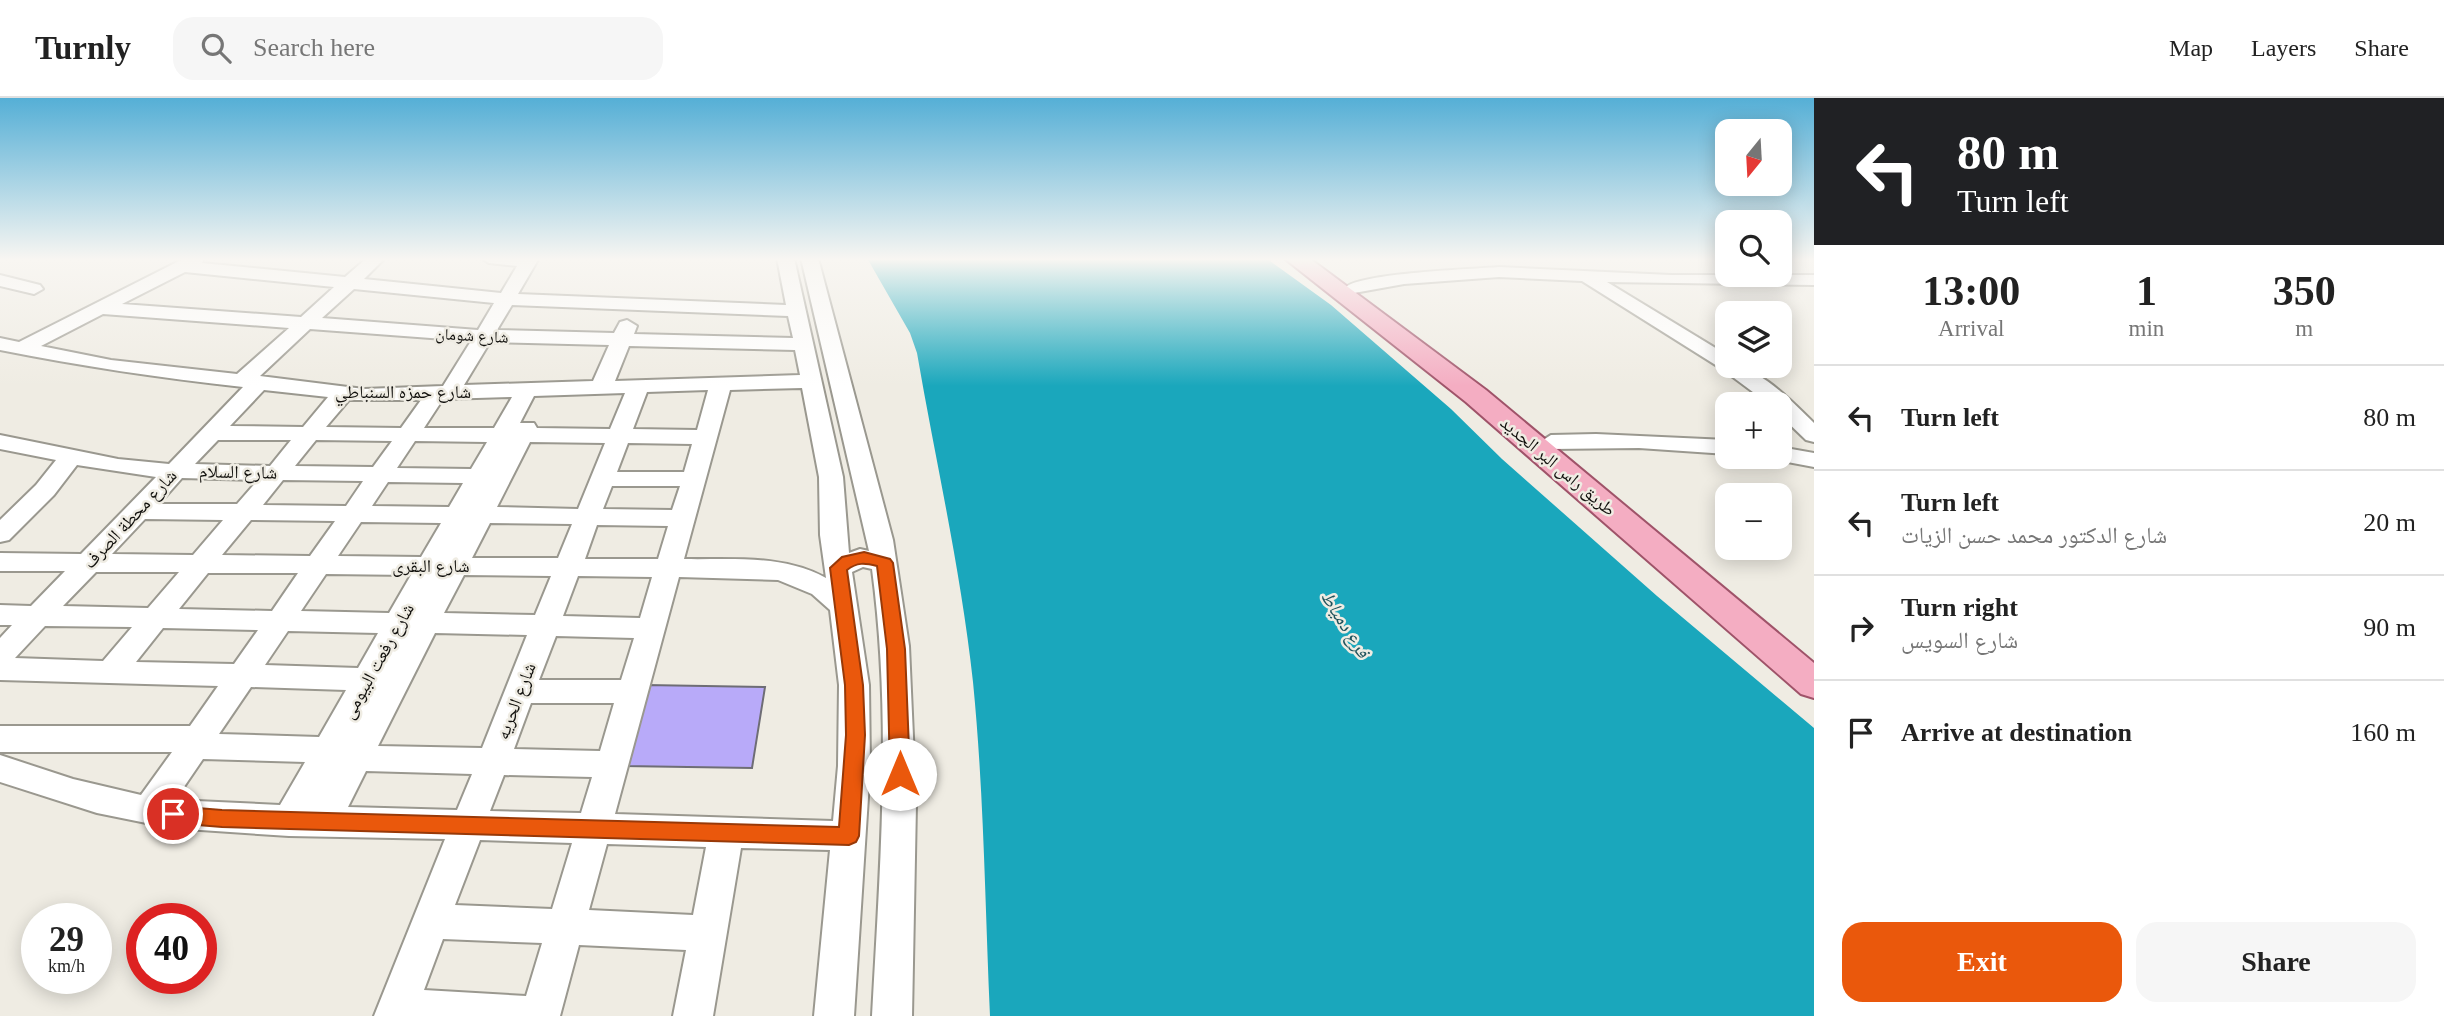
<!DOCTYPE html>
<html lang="en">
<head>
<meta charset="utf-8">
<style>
  :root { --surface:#fff; --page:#f6f6f6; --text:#222; --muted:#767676; --line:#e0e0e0; --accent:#ea580c }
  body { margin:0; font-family:"Times New Roman","Noto Naskh Arabic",serif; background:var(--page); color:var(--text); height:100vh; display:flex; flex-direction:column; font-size:26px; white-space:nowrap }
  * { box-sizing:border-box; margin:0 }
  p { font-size:23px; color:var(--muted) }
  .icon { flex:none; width:38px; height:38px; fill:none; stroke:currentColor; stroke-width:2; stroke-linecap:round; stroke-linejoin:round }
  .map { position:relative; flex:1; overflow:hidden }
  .side { display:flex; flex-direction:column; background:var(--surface); width:630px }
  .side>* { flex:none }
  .hud { background:#202124; color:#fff; overflow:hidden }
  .needle { width:46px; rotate:198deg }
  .tools { position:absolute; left:1715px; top:21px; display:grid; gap:14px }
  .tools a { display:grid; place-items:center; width:77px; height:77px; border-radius:14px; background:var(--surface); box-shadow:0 4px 18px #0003; font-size:35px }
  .speed { position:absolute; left:21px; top:805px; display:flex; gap:14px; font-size:35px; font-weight:700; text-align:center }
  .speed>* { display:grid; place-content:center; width:91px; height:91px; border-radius:50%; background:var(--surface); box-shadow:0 4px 18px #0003; line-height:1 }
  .speed small { font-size:18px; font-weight:400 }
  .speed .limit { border:10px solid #d22; background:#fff; color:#111 }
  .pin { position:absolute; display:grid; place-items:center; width:60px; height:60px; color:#fff; margin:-30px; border:4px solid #fff; border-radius:50%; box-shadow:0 2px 7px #0007 }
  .me { position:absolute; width:77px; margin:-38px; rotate:0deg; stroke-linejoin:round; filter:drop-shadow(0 0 5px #0008) }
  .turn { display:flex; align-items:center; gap:24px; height:147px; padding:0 28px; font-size:32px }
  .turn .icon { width:91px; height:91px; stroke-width:2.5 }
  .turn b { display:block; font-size:49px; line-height:60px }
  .eta { display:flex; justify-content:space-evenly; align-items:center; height:119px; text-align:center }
  .eta b { font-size:42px; font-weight:600; line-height:49px }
  .action { display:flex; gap:14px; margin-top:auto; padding:14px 28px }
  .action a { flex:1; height:80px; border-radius:21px; background:var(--accent); color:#fff; font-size:28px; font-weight:600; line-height:80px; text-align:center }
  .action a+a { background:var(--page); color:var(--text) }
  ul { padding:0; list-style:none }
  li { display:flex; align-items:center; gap:21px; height:105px; padding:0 28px; border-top:2px solid var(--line) }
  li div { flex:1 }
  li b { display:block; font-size:26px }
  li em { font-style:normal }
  header { display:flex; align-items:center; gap:42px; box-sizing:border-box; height:98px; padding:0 35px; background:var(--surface); border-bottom:2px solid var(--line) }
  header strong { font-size:33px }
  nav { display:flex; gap:38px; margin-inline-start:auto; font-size:24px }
  .search { width:490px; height:63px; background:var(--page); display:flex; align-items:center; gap:18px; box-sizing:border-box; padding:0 24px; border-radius:21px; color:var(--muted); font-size:26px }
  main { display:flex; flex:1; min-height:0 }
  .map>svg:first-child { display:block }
  .water { fill:#1aa7bc }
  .building { fill:#b8aaf9; stroke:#6e6d75; stroke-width:2 }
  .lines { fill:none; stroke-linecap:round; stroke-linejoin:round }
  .minor-casing { stroke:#9a988f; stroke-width:4 }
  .major-casing { stroke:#9f5369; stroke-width:4 }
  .minor { fill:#fff; fill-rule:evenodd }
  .major { fill:#f4adc2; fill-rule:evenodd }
  .route { fill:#ea580c; stroke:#983908; stroke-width:2 }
  .labels { text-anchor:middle; stroke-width:5; stroke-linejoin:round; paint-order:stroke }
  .far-street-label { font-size:16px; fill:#11100d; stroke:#efece3 }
  .street-label { font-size:18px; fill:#11100d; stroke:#efece3 }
  .water-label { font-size:19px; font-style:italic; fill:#1e525c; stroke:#efece3 }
</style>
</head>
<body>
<header>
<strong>Turnly</strong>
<div class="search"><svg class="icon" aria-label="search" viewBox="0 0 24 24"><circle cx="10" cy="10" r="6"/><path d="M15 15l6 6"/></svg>Search here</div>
<nav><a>Map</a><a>Layers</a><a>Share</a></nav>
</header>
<main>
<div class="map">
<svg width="1814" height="918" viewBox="0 0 1814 918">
  <rect width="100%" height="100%" fill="#efece3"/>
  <!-- water -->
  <path class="water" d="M867,160H1266L1331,207L1451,311L1502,361L1657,498L1814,630V918H990C985,807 984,695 973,584C961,473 936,365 917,255L910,235Z"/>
  <!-- building -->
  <path class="building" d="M646,587L765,589L752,670L624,668Z"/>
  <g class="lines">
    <defs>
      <path id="minor" d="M185,160H204L202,165L345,179L367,160H385L364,181L501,195L517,168L489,165L481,160H539L518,196L786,207L777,160H794L843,379L849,455L860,451L869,453L801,160H818L893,442L909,548L916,706L912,918H872C880,769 892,620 872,471L863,469L852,474L869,587L870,668L854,918H814L830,752L741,750L713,918H673L686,852L579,847L560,918H374L445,741L289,738L171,730L97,715L0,684V657L73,681L141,697L172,654H0V628H190L218,588L0,582V540L12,527H0V507L31,508L65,473H0V455L81,456L156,379L77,367L54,397L9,442L0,444V422L36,387L56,362L0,351V337L118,361L169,366L243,289C161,280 80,268 0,252V240L19,244ZM185,174L334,189L301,219L122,206ZM354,191L494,205L478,232L322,220ZM512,207L788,218L793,240L634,236L637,228L627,222L620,224L614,235L497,232ZM103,216L289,230L237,276L111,262L41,248ZM310,231L471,243L443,288L364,291L260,278ZM490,244L609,247L593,283L464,287ZM629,248L795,252L800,277L615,283ZM802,290L819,379L820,437L826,480C783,456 731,462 684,461L730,292ZM264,292L328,299L303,329L230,328ZM708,292L697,332L633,331L647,294ZM625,295L610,331L537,330L534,325H520L534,298ZM512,299L494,330H424L443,301ZM349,302H421L401,330L326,329ZM218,342H291L270,368L195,366ZM316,342L392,343L373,369L295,368ZM415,343L487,344L471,371L397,370ZM530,344L605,345L578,411L497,409ZM628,345L692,346L684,374H617ZM182,380L258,382L237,406H159ZM283,382L363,383L346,408L263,407ZM388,384L463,385L449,409L372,408ZM612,388H680L672,412L603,411ZM145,421L223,422L193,457L112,456ZM251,422L335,423L310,458L222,457ZM361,424L441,425L421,459L338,458ZM490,425L572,426L558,460H472ZM597,427L668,428L658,461H585ZM96,474H179L148,510L63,508ZM208,475H298L272,513L179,511ZM326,476L411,477L389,515L301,513ZM464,477L551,478L535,517L444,515ZM578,478L652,479L640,520L563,518ZM679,479L778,482L812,496L830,512L839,587L838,668L833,723L615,716ZM45,528L132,529L103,563L15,560ZM163,530L258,532L234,566L136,564ZM288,533L378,535L358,570L265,567ZM435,535L527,537L482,650L378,648ZM556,538L634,540L621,582H539ZM251,589L346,592L319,639L219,636ZM531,605H614L600,653L514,651ZM203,661L305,664L280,707L175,702ZM366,673L472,676L457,712L348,709ZM504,677L592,679L581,715L490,713ZM480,742L572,745L552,811L455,807ZM607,746L706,749L693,817L589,812ZM443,841L542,845L526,898L424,892Z
        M1499,169L1671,177H1814V187L1607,184L1727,257V268C1760,268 1791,303 1814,325V344L1806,342L1780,317V306H1769L1722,271L1582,183L1499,179L1404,186L1354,195L1345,190C1358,175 1473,171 1499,169Z
        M0,177L40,187L43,191L34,196L0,188Z
        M1596,336L1727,342V356L1639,350L1551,351L1540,344L1551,337Z
        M1780,349L1814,355V369L1772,361L1770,359H1780Z"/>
      <path id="major" d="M1284,160H1309L1486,292L1814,565V600L1801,596L1466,304Z"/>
    </defs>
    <!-- minor casing -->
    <use href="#minor" class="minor-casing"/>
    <!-- major casing -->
    <use href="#major" class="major-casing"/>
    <!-- minor -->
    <use href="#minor" class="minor"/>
    <!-- major -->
    <use href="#major" class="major"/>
  </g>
  <!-- sky -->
  <linearGradient id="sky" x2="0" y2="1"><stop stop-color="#55afd6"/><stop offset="0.56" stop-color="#f8f6f2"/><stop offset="1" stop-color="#f8f6f2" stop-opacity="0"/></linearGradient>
  <rect width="1814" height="288" fill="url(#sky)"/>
  <!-- route -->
  <path class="route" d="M864,454L890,461L893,465L905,551L910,676L907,681H893L890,676L887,551L877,468C865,465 857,464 847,472L863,587L865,637L859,738L856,744L849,747L222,729L173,725L166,722L163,716L166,710L173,708L222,712L839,729L846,637L845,587L830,470L842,459Z"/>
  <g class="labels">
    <!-- far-street labels -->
    <g class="far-street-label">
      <text transform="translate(472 237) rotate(3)" y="6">شارع شومان</text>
    </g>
    <!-- street labels -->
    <g class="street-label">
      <text x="403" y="300">شارع حمزه السنباطي</text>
      <text transform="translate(1558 368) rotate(40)" y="6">طريق راس البر الجديد</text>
      <text transform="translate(238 374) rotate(1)" y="6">شارع السلام</text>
      <text transform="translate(130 421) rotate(-47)" y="6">شارع محطة الصرف</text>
      <text x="431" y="474">شارع البقرى</text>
      <text transform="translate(378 563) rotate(-61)" y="6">شارع رفعت البيومى</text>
      <text transform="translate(516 603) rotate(-69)" y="6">شارع الحريه</text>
    </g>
    <!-- water labels -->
    <g class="water-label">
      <text transform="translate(1346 526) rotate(58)" y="7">فرع دمياط</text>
    </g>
  </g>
</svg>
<div class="tools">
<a><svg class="needle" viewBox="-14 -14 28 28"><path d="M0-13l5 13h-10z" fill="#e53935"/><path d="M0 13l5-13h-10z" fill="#767676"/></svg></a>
<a><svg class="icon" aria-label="search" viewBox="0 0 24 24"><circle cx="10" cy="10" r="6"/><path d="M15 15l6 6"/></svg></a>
<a><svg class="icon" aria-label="layers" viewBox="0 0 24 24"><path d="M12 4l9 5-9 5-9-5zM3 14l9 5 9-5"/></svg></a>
<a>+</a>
<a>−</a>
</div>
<div class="speed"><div>29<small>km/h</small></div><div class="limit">40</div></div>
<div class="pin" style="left:173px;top:716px;background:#d93025"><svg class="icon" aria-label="arrive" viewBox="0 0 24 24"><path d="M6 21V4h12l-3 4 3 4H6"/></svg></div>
<svg class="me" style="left:900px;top:676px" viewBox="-20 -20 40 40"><circle r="19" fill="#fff"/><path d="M0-13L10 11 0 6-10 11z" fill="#ea580c"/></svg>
</div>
<section class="side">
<div class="hud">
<div class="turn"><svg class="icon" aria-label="left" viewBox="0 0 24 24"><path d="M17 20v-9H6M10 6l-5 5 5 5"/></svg><div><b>80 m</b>Turn left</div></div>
</div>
<div class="eta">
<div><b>13:00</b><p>Arrival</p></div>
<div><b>1</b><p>min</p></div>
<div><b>350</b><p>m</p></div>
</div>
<ul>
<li><svg class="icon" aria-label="left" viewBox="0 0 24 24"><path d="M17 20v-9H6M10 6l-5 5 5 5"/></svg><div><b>Turn left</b></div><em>80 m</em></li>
<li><svg class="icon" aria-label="left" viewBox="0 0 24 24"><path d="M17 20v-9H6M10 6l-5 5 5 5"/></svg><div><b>Turn left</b><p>شارع الدكتور محمد حسن الزيات</p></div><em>20 m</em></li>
<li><svg class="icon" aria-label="right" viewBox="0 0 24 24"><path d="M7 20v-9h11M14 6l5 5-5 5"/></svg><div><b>Turn right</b><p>شارع السويس</p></div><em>90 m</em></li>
<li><svg class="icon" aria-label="arrive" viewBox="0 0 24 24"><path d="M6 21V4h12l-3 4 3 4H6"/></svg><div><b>Arrive at destination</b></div><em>160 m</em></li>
</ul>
<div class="action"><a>Exit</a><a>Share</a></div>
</section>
</main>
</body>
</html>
